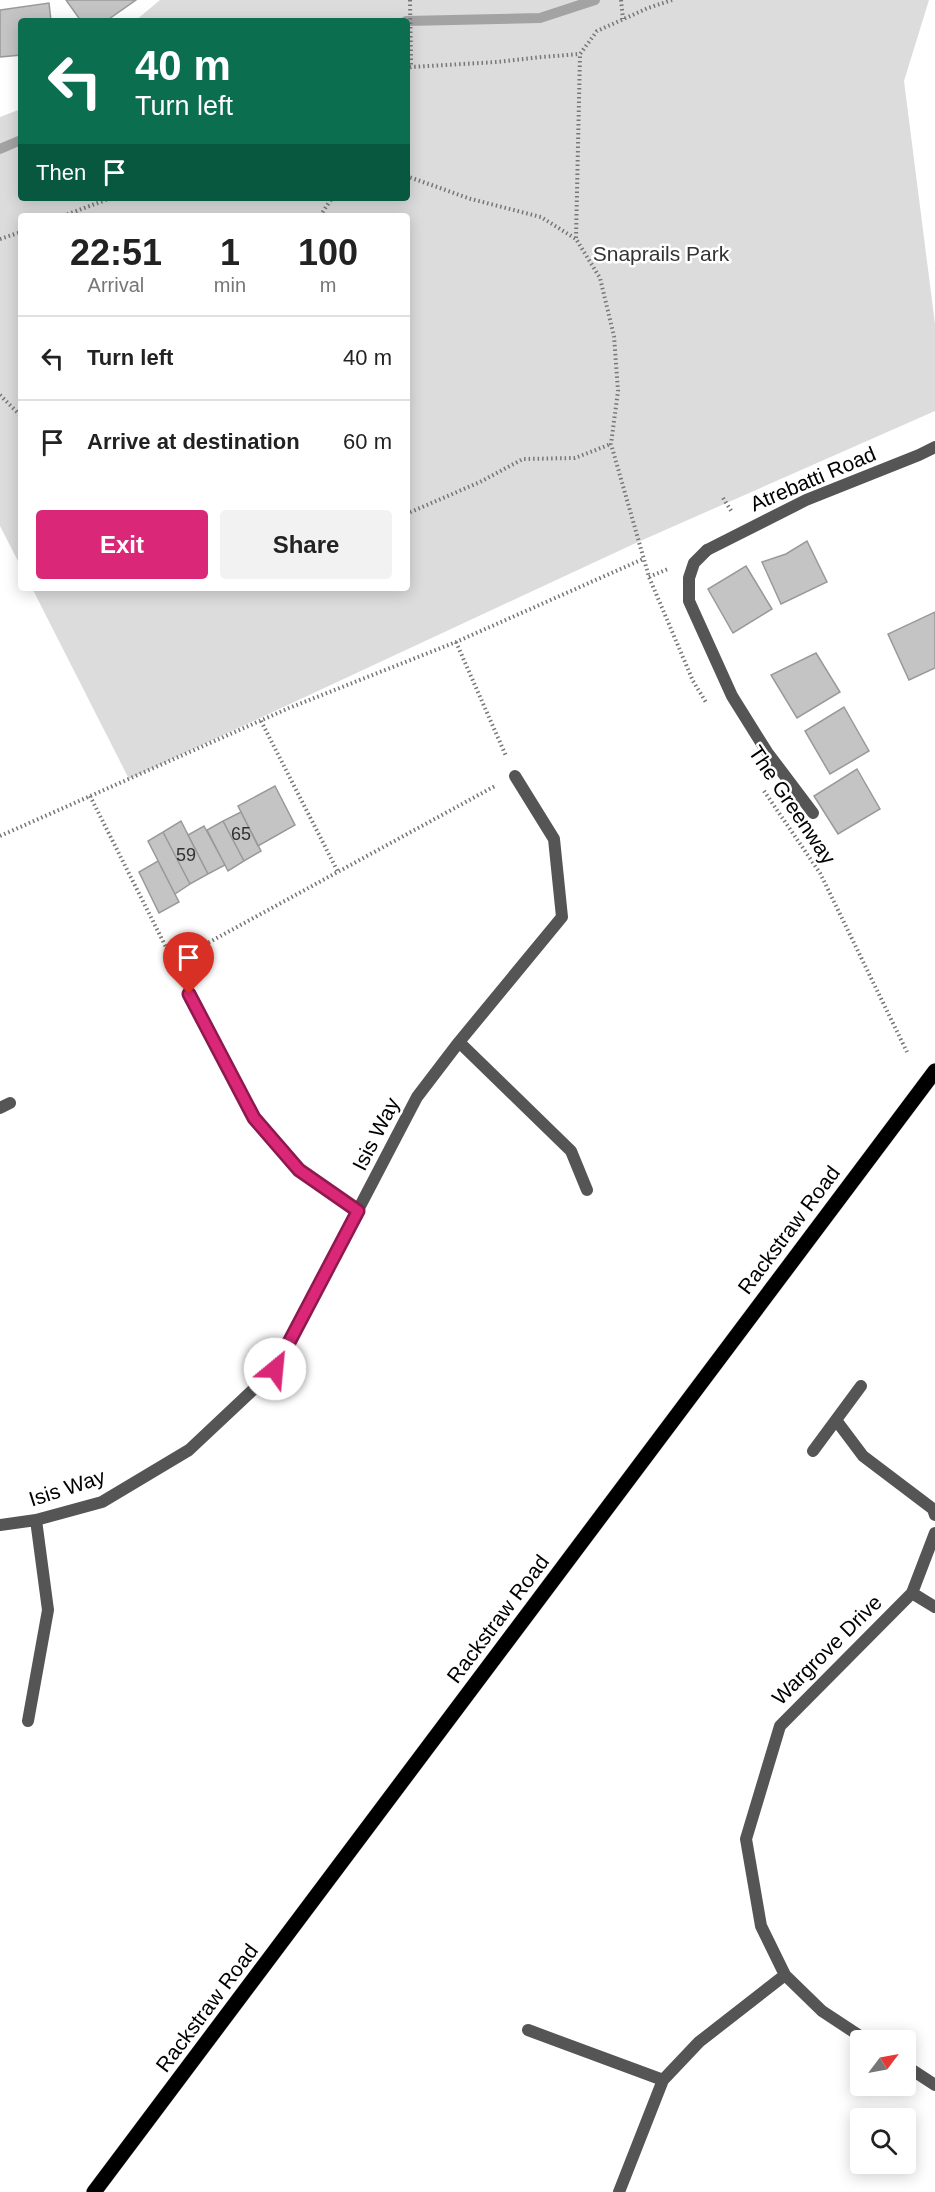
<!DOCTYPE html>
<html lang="en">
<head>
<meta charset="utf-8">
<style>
  :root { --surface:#fff; --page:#f2f2f2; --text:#222; --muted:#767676; --line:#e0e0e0; --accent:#db2777 }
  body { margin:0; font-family:Arial,sans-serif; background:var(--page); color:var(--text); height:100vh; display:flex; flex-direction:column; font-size:22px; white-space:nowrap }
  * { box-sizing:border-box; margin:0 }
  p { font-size:20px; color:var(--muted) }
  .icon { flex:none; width:33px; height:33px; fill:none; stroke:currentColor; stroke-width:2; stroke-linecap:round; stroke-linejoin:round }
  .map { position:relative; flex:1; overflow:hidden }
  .details { position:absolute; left:18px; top:213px; width:392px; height:378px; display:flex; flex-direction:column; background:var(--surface); border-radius:6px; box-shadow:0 3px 15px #0003 }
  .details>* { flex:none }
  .top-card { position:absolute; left:18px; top:18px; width:392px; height:183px; border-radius:6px; box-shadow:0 3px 15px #0003; background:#0b6e4f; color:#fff; overflow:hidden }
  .needle { width:39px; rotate:58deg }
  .fabs { position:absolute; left:850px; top:2030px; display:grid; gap:12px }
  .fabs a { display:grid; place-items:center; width:66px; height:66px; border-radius:6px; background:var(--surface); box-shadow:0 3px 15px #0003; font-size:30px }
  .pin { position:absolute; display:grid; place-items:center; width:51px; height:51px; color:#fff; margin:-62px -26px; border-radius:50% 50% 50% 0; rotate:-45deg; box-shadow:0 0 6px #0007 }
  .pin .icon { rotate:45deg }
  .me { position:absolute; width:66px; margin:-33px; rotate:28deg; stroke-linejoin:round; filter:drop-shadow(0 0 4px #0008) }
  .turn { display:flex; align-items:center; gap:21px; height:126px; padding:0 18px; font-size:27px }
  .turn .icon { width:78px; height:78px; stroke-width:2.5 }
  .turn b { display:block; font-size:42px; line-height:51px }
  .then { display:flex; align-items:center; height:57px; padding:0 18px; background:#0003; gap:12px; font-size:22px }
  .eta { display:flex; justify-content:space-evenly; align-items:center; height:102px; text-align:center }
  .eta b { font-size:36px; font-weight:700; line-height:42px }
  .primary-button { display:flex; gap:12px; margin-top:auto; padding:12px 18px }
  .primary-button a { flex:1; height:69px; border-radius:6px; background:var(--accent); color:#fff; font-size:24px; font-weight:700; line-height:69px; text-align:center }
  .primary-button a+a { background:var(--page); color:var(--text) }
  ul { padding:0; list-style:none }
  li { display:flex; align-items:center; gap:18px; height:84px; padding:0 18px; border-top:2px solid var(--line) }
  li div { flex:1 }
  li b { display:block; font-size:22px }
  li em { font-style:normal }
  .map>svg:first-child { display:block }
  .green { fill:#dcdcdc }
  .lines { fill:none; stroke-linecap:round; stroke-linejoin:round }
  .stream { stroke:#a3a3a3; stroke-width:10 }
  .building { fill:#c4c4c4; stroke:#999; stroke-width:1.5 }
  .primary-casing { stroke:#dbdbdb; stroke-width:16 }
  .path { stroke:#777; stroke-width:4; stroke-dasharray:1.5 3; stroke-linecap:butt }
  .lane { stroke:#555; stroke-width:12 }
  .street { stroke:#555; stroke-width:12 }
  .primary { stroke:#000; stroke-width:15 }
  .route-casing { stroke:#8e194d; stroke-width:15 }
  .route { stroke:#db2777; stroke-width:10 }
  .labels { text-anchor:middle; stroke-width:5; stroke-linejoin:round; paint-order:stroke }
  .number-label { font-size:18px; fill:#313131 }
  .park-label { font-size:21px; fill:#333; stroke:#fff }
  .street-label { font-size:21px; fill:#000; stroke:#fff }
</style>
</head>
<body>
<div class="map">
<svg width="935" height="2192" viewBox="0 0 935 2192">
  <rect width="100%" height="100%" fill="#fff"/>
  <!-- green -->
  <path class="green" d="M160,0H929L904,81L935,324V411L638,542L129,779L32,588H406V216H21V567L0,526V117L21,109V198H406V21H135Z"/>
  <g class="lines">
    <!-- stream -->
    <path class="stream" d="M406,21L540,18L595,0
      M0,149L21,140"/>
  </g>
  <!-- building -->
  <path class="building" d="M66,0H136L106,21H81Z
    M49,3L51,21H21V55L0,57V10Z
    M807,541L827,582L781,604L762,562L786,554Z
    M746,566L772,609L733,633L708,589Z
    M935,612V668L909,680L888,634Z
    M816,653L840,692L797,718L771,675Z
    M844,707L869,751L830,774L805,731Z
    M857,769L880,809L838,834L814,796Z
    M275,786L295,825L258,846L238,806Z
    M241,812L261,851L244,861L223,821Z
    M181,821L208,874L190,884L163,832Z
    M223,821L244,861L228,871L207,830Z
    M204,826L225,865L208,874L188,835Z
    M163,832L190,884L175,894L148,841Z
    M158,861L179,902L159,913L139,872Z"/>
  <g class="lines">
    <defs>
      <path id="primary" d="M94,2192L935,1071"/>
    </defs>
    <!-- primary casing -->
    <use href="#primary" class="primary-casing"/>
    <!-- path -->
    <path class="path" d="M410,0L411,67
      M621,0L623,19
      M406,70L411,67L497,62L542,57L580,54
      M406,176L471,199L541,217L576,239L600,278L614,336L618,391L611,444L649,577L693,681L707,704
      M63,216L111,198
      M320,216L332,198
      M576,238L580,54L597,31L648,8L672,0
      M0,239L21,232
      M0,395L21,416
      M723,498L732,512
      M406,514L480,482L523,459L575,458L611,444
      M649,577L668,569
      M456,642L506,756
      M261,721L338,872
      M764,791L820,873L907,1052
      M90,796L180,975
      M0,836L289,708L456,642L643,559
      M173,962L495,786"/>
    <!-- lane -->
    <path class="lane" d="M707,550L694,563L689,578V601L732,696L767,752L813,813
      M836,1420L863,1456L933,1509L935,1515
      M813,1451L861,1386"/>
    <!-- street -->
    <path class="street" d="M707,550L806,500L919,455L935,447
      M190,994L254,1118L299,1170L358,1211
      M459,1042L571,1151L587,1190
      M0,1108L10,1103
      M0,1525L36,1520L102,1502L189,1450L275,1369L417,1097L459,1042L562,917L554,839L515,776
      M912,1593L935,1607
      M28,1721L48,1610L36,1520
      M528,2030L663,2080
      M866,2040L822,2011L785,1975L761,1926L746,1839L780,1726L912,1593L935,1533
      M906,2066L935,2085
      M619,2192L663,2080L699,2042L785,1975"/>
    <!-- primary -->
    <use href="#primary" class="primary"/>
  </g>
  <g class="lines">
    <defs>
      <path id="route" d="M189,994L254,1118L299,1170L358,1211L275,1369"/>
    </defs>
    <!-- route casing -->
    <use href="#route" class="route-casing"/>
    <!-- route -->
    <use href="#route" class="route"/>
  </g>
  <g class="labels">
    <!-- number labels -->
    <g class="number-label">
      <text x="241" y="840">65</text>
      <text x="186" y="861">59</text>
    </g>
    <!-- park labels -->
    <g class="park-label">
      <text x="661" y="261">Snaprails Park</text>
    </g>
    <!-- street labels -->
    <g class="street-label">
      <text transform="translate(813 479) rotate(-23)" y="7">Atrebatti Road</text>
      <text transform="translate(792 805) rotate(56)" y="7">The Greenway</text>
      <text transform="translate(376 1134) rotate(-63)" y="7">Isis Way</text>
      <text transform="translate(789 1230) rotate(-53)" y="7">Rackstraw Road</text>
      <text transform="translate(67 1488) rotate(-18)" y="7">Isis Way</text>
      <text transform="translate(498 1619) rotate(-53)" y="7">Rackstraw Road</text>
      <text transform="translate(827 1650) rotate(-45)" y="7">Wargrove Drive</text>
      <text transform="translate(207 2008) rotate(-53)" y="7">Rackstraw Road</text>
    </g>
  </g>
</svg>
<div class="fabs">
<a><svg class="needle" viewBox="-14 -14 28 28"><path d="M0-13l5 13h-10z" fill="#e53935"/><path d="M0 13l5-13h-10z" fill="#767676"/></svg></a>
<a><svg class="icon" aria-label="search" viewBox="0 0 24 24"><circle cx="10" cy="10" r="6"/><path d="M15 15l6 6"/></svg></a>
</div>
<div class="pin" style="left:189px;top:994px;background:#d93025"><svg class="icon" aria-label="arrive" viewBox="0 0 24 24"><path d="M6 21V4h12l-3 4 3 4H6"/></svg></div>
<svg class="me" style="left:275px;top:1369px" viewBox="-20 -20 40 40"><circle r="19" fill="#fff"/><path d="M0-13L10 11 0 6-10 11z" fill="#db2777"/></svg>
<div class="top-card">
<div class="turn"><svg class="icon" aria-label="left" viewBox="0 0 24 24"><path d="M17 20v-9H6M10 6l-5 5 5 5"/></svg><div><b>40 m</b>Turn left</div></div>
<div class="then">Then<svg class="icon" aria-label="arrive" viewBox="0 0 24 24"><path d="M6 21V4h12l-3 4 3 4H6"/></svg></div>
</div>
<section class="details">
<div class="eta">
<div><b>22:51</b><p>Arrival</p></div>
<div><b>1</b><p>min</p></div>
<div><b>100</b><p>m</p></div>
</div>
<ul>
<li><svg class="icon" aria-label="left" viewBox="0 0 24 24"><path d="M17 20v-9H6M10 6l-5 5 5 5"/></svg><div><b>Turn left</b></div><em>40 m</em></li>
<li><svg class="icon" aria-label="arrive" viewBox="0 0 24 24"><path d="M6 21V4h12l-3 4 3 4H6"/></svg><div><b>Arrive at destination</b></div><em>60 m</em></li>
</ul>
<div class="primary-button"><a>Exit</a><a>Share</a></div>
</section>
</div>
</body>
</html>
